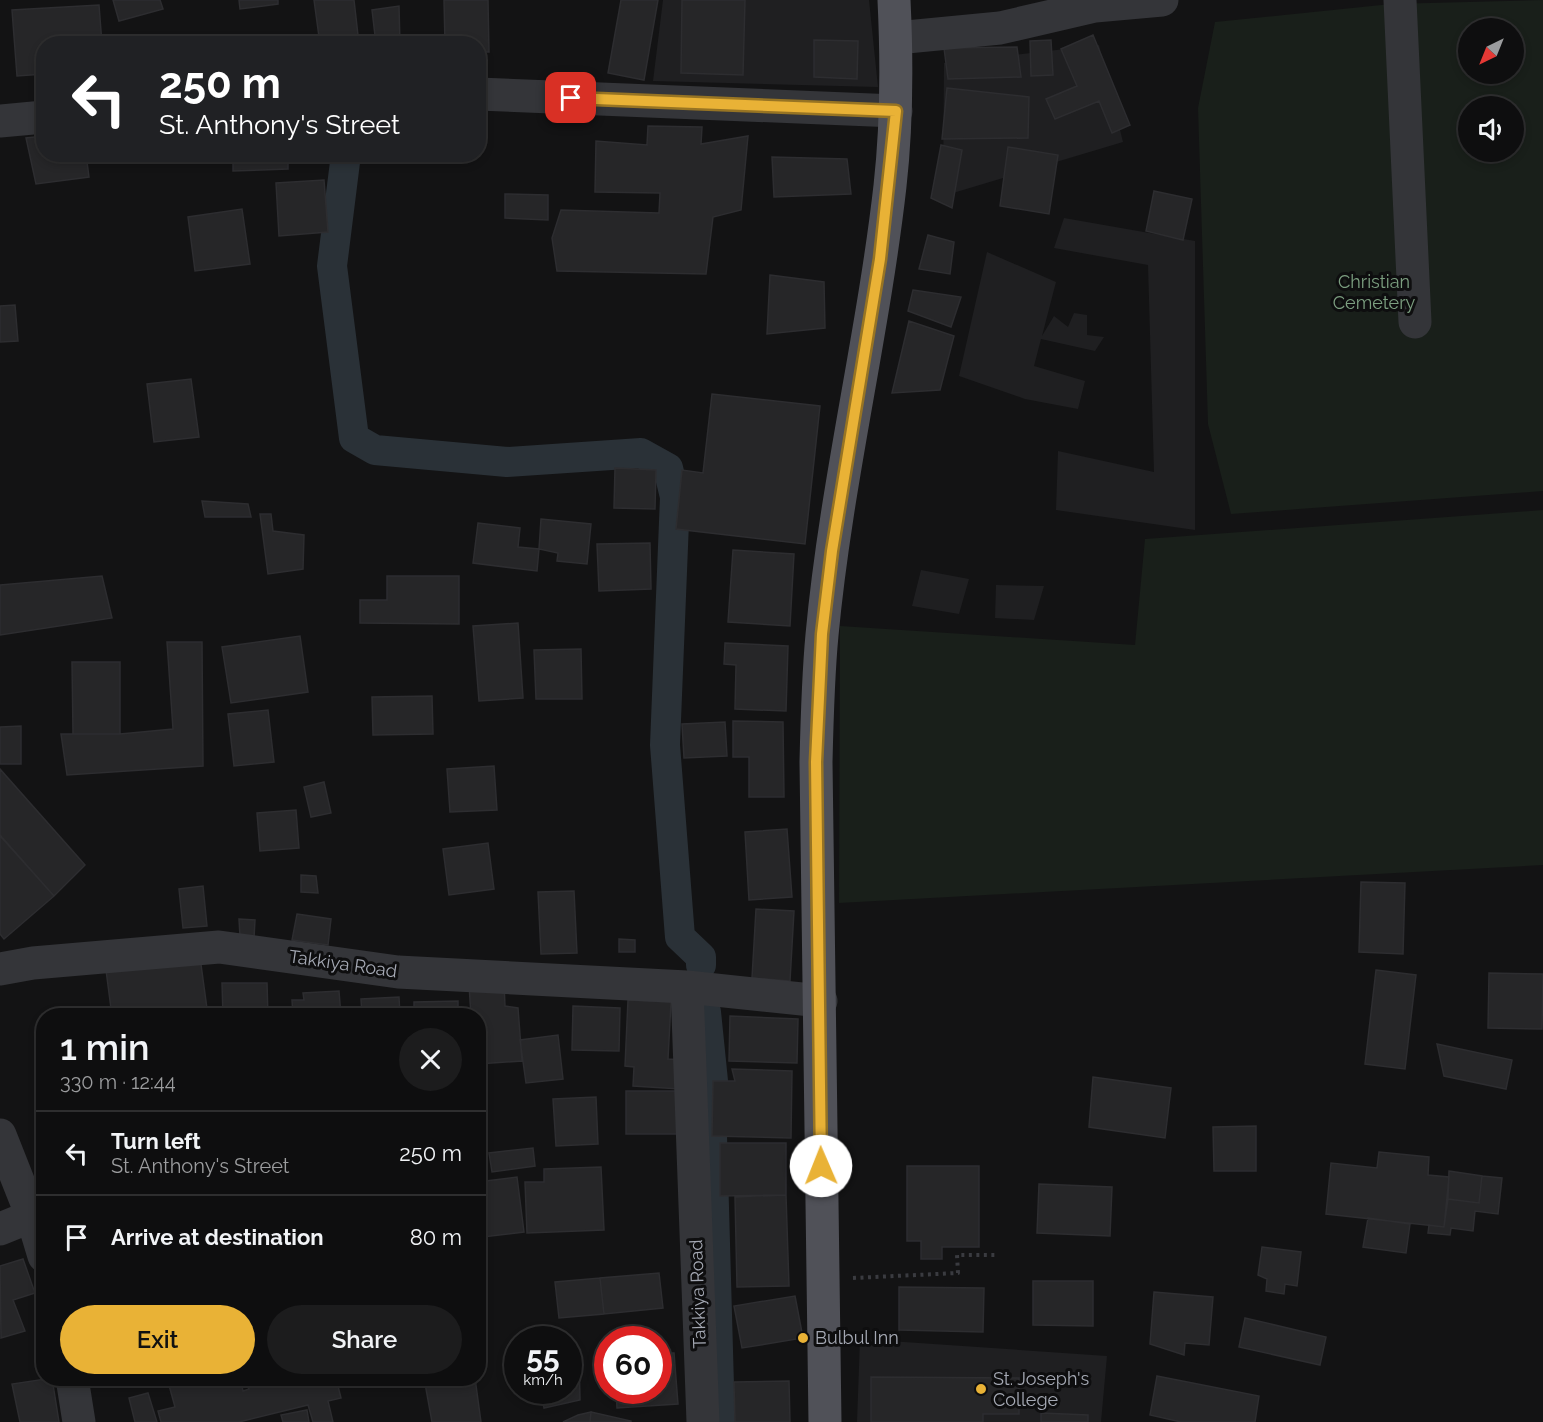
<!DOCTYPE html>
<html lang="en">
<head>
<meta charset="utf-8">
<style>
  :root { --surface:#0e0e0f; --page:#1c1c1d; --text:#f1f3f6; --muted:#9b9c9e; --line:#2e2e2f; --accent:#e9b236 }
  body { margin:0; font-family:Raleway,sans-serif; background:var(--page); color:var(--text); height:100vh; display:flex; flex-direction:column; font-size:22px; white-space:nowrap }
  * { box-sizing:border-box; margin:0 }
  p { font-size:20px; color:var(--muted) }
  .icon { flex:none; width:33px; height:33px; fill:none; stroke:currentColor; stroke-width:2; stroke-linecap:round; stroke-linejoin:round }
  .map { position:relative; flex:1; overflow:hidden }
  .details { position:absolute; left:36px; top:1008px; width:450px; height:378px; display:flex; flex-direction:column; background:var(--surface); border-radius:24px; box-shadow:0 3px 9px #0003,0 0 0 2px var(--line) }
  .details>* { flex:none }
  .guide { position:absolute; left:36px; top:36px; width:450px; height:126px; border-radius:24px; box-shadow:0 3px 9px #0003,0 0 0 2px var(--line); background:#202124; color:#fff; overflow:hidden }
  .needle { width:39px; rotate:223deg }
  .fabs { position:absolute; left:1458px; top:18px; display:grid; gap:12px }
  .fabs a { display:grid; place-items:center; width:66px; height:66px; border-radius:50%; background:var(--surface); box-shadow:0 3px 9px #0003,0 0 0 2px var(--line); font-size:30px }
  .speed { position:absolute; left:504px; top:1326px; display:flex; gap:12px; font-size:30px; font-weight:700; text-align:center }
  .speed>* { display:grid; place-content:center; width:78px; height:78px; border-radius:50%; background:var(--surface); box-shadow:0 3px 9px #0003,0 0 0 2px var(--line); line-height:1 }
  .speed small { font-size:15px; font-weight:400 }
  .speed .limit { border:9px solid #d22; background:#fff; color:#111 }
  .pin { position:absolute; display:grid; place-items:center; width:51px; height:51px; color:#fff; margin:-26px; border-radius:12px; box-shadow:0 3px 9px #0006 }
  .me { position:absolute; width:66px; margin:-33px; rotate:359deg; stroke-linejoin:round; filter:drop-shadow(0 0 4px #0008) }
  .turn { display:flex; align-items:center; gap:21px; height:126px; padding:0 24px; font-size:27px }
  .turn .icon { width:78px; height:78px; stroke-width:2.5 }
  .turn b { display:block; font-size:42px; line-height:51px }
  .round { display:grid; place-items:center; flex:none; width:63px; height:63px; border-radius:32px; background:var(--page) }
  .overview { display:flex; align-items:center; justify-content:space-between; height:102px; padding:0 24px }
  h1 { font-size:36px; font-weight:600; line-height:45px }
  .cta { display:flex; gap:12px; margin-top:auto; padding:12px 24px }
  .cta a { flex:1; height:69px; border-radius:36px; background:var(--accent); color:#111; font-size:24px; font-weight:600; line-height:69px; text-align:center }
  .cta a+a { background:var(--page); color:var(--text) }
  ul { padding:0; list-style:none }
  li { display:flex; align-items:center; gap:18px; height:84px; padding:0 24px; border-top:2px solid var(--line) }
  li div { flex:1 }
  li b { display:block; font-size:22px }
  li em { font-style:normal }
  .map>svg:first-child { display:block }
  .built { fill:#1f1f21 }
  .green { fill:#191f1a; fill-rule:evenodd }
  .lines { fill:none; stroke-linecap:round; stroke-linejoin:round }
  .canal { stroke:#2a3137; stroke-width:30 }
  .building { fill:#262628; stroke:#2d2d30; stroke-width:1.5 }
  .path { stroke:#3a3b40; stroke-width:4; stroke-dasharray:3 4.5; stroke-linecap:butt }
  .minor { stroke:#343539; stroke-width:33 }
  .major { stroke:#505158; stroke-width:33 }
  .route-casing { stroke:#977423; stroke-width:15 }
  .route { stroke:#e9b236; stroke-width:10 }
  .poi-dot { fill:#e9b236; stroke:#0e0e0f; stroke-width:2 }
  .labels { text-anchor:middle; stroke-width:6; stroke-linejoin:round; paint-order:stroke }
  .park-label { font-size:18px; fill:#7c9f80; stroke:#0e0e0f }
  .street-label { font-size:18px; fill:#a5a9b4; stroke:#0e0e0f }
  .poi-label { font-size:18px; fill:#a5a9b4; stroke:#0e0e0f; text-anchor:start }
</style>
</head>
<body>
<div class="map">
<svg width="1543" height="1422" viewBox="0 0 1543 1422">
  <rect width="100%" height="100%" fill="#131314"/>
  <!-- built -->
  <path class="built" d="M663,0H869L878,87L653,81Z
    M1099,45L1123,142L943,196L944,63Z
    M1064,218L1195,241V530L1056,510L1058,451L1154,472L1148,265L1054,248Z
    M987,252L1056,282L1042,336L1054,316L1068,327L1074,313L1087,315V335L1104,337L1095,351L1041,339L1034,366L1085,381L1078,409L1025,399L959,376Z
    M921,570L969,579L959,614L912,606Z
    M996,585L1044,586L1034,620L995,618Z
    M860,1339L1107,1356L1101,1422H857Z"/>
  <!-- green -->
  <path class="green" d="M1543,0V491L1231,514L1208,424L1198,108L1215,22L1391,4ZM1468,28H1514V74H1468ZM1468,106H1514V152H1468Z
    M1543,510V865L839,903L840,626L1135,645L1145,539Z"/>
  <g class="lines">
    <!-- canal -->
    <path class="canal" d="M346,154L332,266L354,438L375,450L507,462L641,453L668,468L675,497L665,745L680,937L701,957V965
      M706,1012L713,1081L712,1136L720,1422"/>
  </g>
  <!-- building -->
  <path class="building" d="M113,0H160L163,9L119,21Z
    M239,0H278V4L240,9Z
    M314,0H354L359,44H320Z
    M444,0H488L489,52H478V44H445Z
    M621,0H658L644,80L608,73Z
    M682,0H745L743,75L681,73Z
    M99,5L102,44H44V74L17,76L12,10Z
    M399,6L400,44H376L372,10Z
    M1093,35L1130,125L1112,133L1099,101L1055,119L1046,99L1077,86L1061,49Z
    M814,40L858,41L857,79L814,77Z
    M1051,40L1053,75L1031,76L1030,41Z
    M1017,47L1021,77L948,79L944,48Z
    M947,88L1029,97L1028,138L942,139Z
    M648,126L702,127L701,144L748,136L741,210L713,217L706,274L557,271L552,238L561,210L659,213L660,193L595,192L596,141L647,145Z
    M44,136V154H86L89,177L36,184L26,138Z
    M941,145L962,150L952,208L931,198Z
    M1008,147L1058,155L1049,214L1000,206Z
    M233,154H288V169L233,171Z
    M772,157L847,159L851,194L774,197Z
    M324,180L328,232L279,236L276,183Z
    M1154,191L1192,199L1183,240L1146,231Z
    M505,194L548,195V220L505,218Z
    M242,209L250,264L195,271L188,217Z
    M928,235L954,242L950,274L919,269Z
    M770,275L824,282L825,328L767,334Z
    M913,290L961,297L951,327L908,311Z
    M15,305L18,341L0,342V306Z
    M909,321L954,336L940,390L892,393Z
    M191,379L199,437L154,442L147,384Z
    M712,394L820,406L805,544L676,529L682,470L703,473Z
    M615,468L656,470L655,509L614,508Z
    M202,501L248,504L251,517H205Z
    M260,514H271L273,531L304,535L303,569L268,574Z
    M541,519L591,524L587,564L557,561L558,553L539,549Z
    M478,523L520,528L518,547L539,549L537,571L473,563Z
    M650,543L651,589L599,591L597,544Z
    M733,550L794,554L790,626L728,622Z
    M102,576L112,618L0,635V585Z
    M387,576H459V624L360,623V600H387Z
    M518,623L523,698L479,701L473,626Z
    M300,636L308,692L231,703L222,647Z
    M167,642H202L203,766L67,775L61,734H120L173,729Z
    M725,643L788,646L786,711L735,709L736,665L724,664Z
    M581,649L582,699H536L534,650Z
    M72,662H120V734H73Z
    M432,696L433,734L373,735L372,697Z
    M268,710L274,762L234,766L228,714Z
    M733,721L783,722L784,797H749V757H733Z
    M725,722L727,756L684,758L682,724Z
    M21,726V764H0V727Z
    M494,766L497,810L450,812L447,769Z
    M0,769L85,865L54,896L0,835Z
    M324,782L331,813L311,817L304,787Z
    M296,810L299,848L260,851L257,813Z
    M787,829L792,897L749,900L745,832Z
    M0,836L54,896L4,939L0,934Z
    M488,843L494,889L449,895L443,849Z
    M301,875L316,876L318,893L301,892Z
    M1361,882L1405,883L1403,954L1359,952Z
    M203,886L207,926L183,928L179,889Z
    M574,891L577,953L541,954L538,892Z
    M756,909L794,911L790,981L752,978Z
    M297,914L331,919L328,945L292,940Z
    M239,919L255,920L254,938L240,936Z
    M619,939L635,940V952H619Z
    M200,957L208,1016H112L106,970Z
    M1376,970L1416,975L1405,1069L1365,1064Z
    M1489,973L1543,974L1542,1029L1488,1028Z
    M504,982L505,1006L518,1008L522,1061L478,1064V1016H471L469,984Z
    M222,983H267L268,1016H223Z
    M339,991L341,1016H293L292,1000H304L303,993Z
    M399,997L400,1016H362L361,999Z
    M628,1000L671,1002L668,1059L682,1060L680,1089L633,1086L634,1067L625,1066Z
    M458,1001V1016H414V1002Z
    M573,1006L620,1008L619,1051L572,1050Z
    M730,1016L798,1019L797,1063L729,1061Z
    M558,1035L563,1079L526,1083L520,1040Z
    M1437,1044L1512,1060L1506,1089L1444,1076Z
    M732,1069L792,1071L791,1138L712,1136L713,1081H735Z
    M1093,1077L1171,1088L1165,1138L1089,1127Z
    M626,1091H679V1134H626Z
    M596,1097L598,1144L556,1146L553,1099Z
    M1256,1126V1171H1214L1213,1127Z
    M720,1143H786V1195L720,1196Z
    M533,1148L535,1166L492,1172L489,1153Z
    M1379,1152L1429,1157L1428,1175L1449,1177L1444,1227L1326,1214L1331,1163L1377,1168Z
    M907,1166H979V1247H942V1259H921V1241H907Z
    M601,1167L604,1230L527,1233L525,1182H544V1169Z
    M1449,1171L1482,1176L1479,1203L1448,1199Z
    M1482,1176L1502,1178L1498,1214L1475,1211L1473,1231L1451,1228L1450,1235L1428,1233L1429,1225L1444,1227L1448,1199L1479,1203Z
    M517,1177L524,1232L483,1237L478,1182Z
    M1039,1184L1112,1187L1110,1236L1037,1233Z
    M786,1195L789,1286L737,1287L735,1197Z
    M1368,1218L1410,1224L1406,1253L1363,1247Z
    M1262,1247L1301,1252L1297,1286L1285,1284L1284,1294L1266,1291L1267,1279L1258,1275Z
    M23,1259L35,1293L13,1300L25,1331L1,1338L0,1266Z
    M659,1273L663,1308L604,1314L600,1278Z
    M600,1278L604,1314L559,1318L555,1282Z
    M1033,1281H1093V1326L1033,1325Z
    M899,1287L984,1288L983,1332L899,1330Z
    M1154,1292L1213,1297L1209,1345L1185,1343L1184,1355L1150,1344Z
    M795,1296L803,1338L742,1348L734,1306Z
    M1245,1318L1326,1337L1320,1365L1239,1347Z
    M568,1352H579L580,1400L544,1408L540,1390H568Z
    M658,1353H674L678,1404L617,1408L616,1390H658Z
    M1157,1376L1259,1396L1255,1422H1181L1150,1415Z
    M871,1377L1019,1378V1414H983V1422H871Z
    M52,1378L59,1422H20L12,1384Z
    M167,1378H240L243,1391L249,1389L246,1378H271L273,1384L277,1383L275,1378H336L341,1398L328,1401L333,1422H313L308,1405L239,1422H161L158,1411L175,1407Z
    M424,1378H475L481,1422H432Z
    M789,1381L790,1422H735L734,1382Z
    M148,1393L157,1422H135L129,1398Z
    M307,1410L309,1422H283L281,1415Z
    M591,1412L631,1421V1422H590Z
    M591,1412L590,1422H563L578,1415Z
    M1041,1413L1088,1415V1422H1041Z"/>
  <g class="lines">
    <!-- path -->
    <path class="path" d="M853,1278L958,1273L957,1255H996"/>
    <!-- minor -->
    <path class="minor" d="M1400,0L1415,322
      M896,38L1000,28L1095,6L1162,0
      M478,94L896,111
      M0,121L44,117
      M0,969L33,963L219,947L398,972L687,987L821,1001
      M687,987L703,1422
      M0,1135L32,1216L44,1256
      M0,1229L32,1216
      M72,1378L79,1422"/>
    <!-- major -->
    <path class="major" d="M825,1422L816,762C817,719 818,677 822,635C836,484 873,336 890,186C897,124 897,62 894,0"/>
  </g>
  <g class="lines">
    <defs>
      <path id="route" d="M571,98L896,111L880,259L832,551L822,634L816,762L821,1166"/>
    </defs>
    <!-- route casing -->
    <use href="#route" class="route-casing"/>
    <!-- route -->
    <use href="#route" class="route"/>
  </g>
  <!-- markers -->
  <g class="poi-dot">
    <circle cx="803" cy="1338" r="6"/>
    <circle cx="981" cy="1389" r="6"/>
  </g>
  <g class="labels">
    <!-- park labels -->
    <g class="park-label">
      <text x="1374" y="288">Christian<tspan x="1374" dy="21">Cemetery</tspan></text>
    </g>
    <!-- street labels -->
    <g class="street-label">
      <text transform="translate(343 964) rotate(8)" y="6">Takkiya Road</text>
      <text transform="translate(698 1294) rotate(-92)" y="6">Takkiya Road</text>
    </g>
    <!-- poi labels -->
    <g class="poi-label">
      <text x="815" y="1344">Bulbul Inn</text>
      <text x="993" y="1385">St. Joseph's<tspan x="993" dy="21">College</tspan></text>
    </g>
  </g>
</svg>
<div class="fabs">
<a><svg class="needle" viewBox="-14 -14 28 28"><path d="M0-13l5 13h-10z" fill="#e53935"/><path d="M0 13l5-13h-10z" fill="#9b9c9e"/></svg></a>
<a><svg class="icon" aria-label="sound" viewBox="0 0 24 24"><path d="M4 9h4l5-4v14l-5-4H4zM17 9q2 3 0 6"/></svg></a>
</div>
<div class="speed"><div>55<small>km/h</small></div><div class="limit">60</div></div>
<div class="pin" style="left:571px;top:98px;background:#d93025"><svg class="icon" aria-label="arrive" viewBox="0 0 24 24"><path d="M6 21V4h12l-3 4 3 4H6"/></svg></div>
<svg class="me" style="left:821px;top:1166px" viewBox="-20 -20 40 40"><circle r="19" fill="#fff"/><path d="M0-13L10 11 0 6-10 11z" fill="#e9b236"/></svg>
<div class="guide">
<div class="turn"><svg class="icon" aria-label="left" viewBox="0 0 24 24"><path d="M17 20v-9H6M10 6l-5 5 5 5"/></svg><div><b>250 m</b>St. Anthony's Street</div></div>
</div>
<section class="details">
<div class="overview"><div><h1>1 min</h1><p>330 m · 12:44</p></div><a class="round"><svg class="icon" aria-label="close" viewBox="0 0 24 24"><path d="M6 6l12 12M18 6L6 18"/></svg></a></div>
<ul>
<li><svg class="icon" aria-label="left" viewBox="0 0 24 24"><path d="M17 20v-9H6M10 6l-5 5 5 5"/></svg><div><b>Turn left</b><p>St. Anthony's Street</p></div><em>250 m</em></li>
<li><svg class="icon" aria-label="arrive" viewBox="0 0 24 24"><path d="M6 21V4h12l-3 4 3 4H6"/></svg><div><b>Arrive at destination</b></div><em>80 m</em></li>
</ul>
<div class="cta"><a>Exit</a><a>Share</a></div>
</section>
</div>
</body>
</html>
